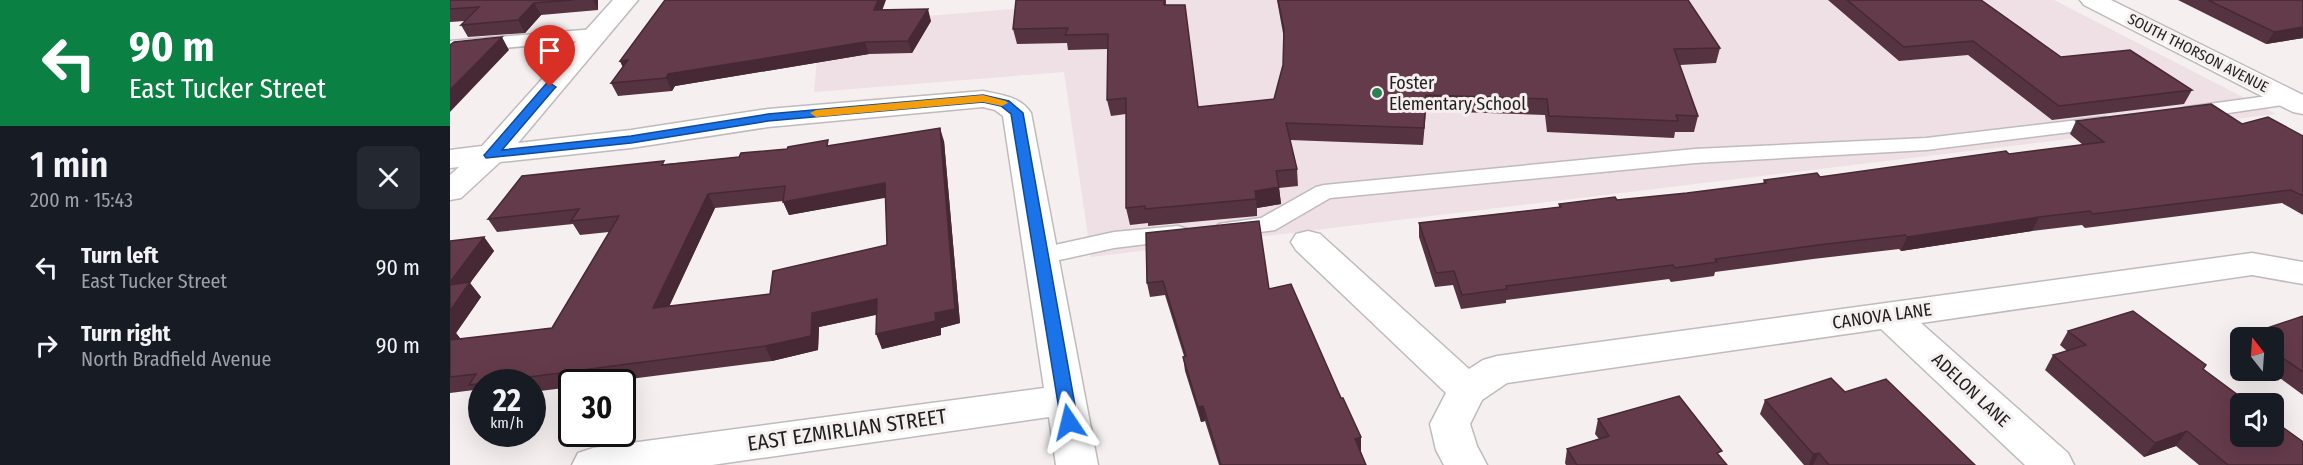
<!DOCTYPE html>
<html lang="en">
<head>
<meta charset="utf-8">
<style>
  :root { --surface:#171b24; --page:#242831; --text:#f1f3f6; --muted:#9ea1a6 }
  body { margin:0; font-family:"Fira Sans Condensed",sans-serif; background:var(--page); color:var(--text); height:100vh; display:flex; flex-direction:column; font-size:22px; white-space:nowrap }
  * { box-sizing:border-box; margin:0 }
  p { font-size:20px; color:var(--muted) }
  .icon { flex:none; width:33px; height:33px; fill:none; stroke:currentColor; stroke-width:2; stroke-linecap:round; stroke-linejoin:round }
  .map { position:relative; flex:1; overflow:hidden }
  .side { display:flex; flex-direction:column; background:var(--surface); width:450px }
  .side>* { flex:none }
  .banner { background:#0b8043; color:#fff; overflow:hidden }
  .needle { width:39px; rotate:343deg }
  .tools { position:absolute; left:1780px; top:327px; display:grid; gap:12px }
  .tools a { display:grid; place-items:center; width:54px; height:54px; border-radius:9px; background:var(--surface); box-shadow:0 6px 24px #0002; font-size:30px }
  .speed { position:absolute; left:18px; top:369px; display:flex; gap:12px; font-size:30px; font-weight:700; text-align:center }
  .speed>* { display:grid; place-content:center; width:78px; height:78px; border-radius:50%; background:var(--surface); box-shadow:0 6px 24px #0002; line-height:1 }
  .speed small { font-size:15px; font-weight:400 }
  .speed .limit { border:3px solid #111; border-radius:9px; background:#fff; color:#111 }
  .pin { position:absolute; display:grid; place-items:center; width:51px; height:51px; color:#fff; margin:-62px -26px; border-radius:50% 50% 50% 0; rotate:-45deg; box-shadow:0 0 6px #0007 }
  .pin .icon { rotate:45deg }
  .me { position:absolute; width:66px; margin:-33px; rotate:350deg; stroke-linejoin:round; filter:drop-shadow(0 0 4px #0008) }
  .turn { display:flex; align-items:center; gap:21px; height:126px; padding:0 30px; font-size:27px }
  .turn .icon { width:78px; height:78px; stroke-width:2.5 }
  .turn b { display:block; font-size:42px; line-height:51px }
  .round { display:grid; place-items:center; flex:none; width:63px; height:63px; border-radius:9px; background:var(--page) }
  .summary { display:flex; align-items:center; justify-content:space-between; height:102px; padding:0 30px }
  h1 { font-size:36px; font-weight:600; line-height:45px }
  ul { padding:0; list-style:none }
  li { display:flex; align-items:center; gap:18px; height:78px; padding:0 30px }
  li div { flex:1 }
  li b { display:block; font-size:22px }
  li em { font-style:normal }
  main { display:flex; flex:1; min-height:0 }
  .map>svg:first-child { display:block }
  .built { fill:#eee0e4 }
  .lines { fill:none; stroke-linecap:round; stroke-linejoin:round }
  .service-casing { stroke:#c0babc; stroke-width:3 }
  .minor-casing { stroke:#c0babc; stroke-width:3 }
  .service { fill:#fff; fill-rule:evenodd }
  .minor { fill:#fff; fill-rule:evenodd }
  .wall { fill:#563340; fill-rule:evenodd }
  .shaded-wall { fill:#462934 }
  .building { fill:#643b4a; stroke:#462934; stroke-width:1.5; fill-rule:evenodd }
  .route { fill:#1a73e8; stroke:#114b97; stroke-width:1.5 }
  .slow { fill:#f59e0b }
  .poi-dot { fill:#2c8053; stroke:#f5eff0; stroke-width:2 }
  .labels { text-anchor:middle; stroke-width:6; stroke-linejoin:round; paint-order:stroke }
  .far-street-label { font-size:15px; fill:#201e1f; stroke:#f5eff0 }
  .poi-label { font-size:18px; fill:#201e1f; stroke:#f5eff0; text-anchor:start }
  .street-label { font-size:18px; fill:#201e1f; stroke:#f5eff0 }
  .near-street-label { font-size:21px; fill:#201e1f; stroke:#f5eff0 }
</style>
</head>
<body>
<main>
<section class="side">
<div class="banner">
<div class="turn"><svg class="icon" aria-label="left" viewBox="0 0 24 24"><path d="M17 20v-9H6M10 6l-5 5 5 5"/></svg><div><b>90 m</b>East Tucker Street</div></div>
</div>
<div class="summary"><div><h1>1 min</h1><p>200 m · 15:43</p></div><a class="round"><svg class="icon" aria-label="close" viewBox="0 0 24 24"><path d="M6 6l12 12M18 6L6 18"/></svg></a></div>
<ul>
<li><svg class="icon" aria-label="left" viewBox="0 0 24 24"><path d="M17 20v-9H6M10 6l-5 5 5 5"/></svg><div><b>Turn left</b><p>East Tucker Street</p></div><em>90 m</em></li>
<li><svg class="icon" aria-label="right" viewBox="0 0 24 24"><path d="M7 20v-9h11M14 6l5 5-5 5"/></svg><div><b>Turn right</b><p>North Bradfield Avenue</p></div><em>90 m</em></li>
</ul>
</section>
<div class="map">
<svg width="1853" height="465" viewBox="0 0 1853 465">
  <rect width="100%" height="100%" fill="#f5eff0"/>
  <!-- built -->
  <path class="built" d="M668,0H1604L1826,114L641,257L614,72L364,92L370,25Z"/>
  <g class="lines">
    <defs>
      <path id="service" d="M145,29L151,31L154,35L151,39L0,53V41Z
        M1840,93L1847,95L1850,99L1847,103L1737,119L1730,117L1727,113L1730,109L1737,107Z
        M1654,117L1661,119L1664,123L1661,127L1476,150L1245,163L880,198L825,230L777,236L769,234L765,229L769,224L811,218L866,187L874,185L1245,149L1476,138Z
        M728,226L737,229L740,234L737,239L664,248L591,264L582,262L579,256L582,250L664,232Z"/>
      <path id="minor" d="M163,0H188L68,143L181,130L318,109L533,91C551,95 570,96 581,113L648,465H606L599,417L262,465H122L128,453L143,448L594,388L553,116L545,110L533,107L318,127L181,148L50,162L11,198L0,200V175L9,167L0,168V150L32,146Z
        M1630,0H1661L1853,95V114L1843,112L1634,5Z
        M858,231L870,234L1019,369L1033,360L1047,356L1802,253L1853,262V284L1802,275L1471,323L1618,453L1624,465H1575L1431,329L1057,383L1032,400L1020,424L1027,446L1037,465H994L986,450L980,424L996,393L846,250L841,242L846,234Z"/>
    </defs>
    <!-- service casing -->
    <use href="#service" class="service-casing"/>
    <!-- minor casing -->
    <use href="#minor" class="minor-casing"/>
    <!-- service -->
    <use href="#service" class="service"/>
    <!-- minor -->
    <use href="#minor" class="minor"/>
  </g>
  <!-- wall -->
  <path class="wall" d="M0,0H148V10L91,15L75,33L18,37L11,25L15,21L0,22Z
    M566,0H716V5L748,107L824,99L833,65L834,39L827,0H1238L1270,48L1266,63L1230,65L1248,116L1244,132H1225L1224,138L1097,132L1095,115L976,111L973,145L840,140L847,169L848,186L829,188L831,204L807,208V216L698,226V223L680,225L676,208V114L661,116L657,100L658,49L618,50L617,43L567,44L563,29Z
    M1378,0H1531L1611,57L1742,90L1734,104L1602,120L1518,55L1449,61Z
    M1728,0H1853V38L1816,44Z
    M432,10L481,21L462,53L419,54L225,86L222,91L168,96L161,83L173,67L170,61Z
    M1626,121L1792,124L1853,136V215L1832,203L1635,228L1632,225L1582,231L1451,251L1449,249L1363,259L1265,272L1264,276L1221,282L1219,279L1056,300V303L1011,309L1003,285L985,287L969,237V223L1109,207V204L1167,200L1237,193L1313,184L1314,180L1370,177L1633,145L1620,134Z
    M494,141L510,323L491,328V335L432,349L426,315L369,327L368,350L322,361L156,382H122V387L82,392V382H32V399H30L24,390L0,393V241L34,237L44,251L20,283L31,297L6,333L10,339L102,328L159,232L130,235L123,224L47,232L38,219L216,164L289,157L380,146ZM436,197L437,245L320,294L219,306L265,208L333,201L339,215Z
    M696,233L819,289L911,452L916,465H769L755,421L751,422L735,371L733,357L734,356L715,295L700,297L697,283Z
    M1853,317V395L1819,370H1824V338H1796L1799,334Z
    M1618,331L1753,369L1853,465H1749L1726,446L1694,457L1595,370L1603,355L1617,351L1610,345Z
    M1315,400L1525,465H1354L1310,414Z
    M1148,419L1270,457L1277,465H1116L1115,463L1117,449L1149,439L1145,434Z"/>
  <!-- shaded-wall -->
  <path class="shaded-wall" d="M143,0H148V10Z
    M428,0H436L428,22L424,10Z
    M84,3L91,15L75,33L68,20Z
    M478,9L481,21L462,53L458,41Z
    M1853,27V38L1816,44L1824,32Z
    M52,37L59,50L0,112V90Z
    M415,42L419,54L225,86L222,91L216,78L218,74Z
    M178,60L176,74L170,61Z
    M490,128L494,141L510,323L491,328V335L432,349L426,334L485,313Z
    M435,183L440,197L339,215L333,202Z
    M829,187L831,204L807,208L805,191Z
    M258,194L265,208L212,322L203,308Z
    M1589,217L1582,231L1451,251L1457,237Z
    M34,237L44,251L20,283L31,297L6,333L15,344L0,346V282Z
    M427,299L433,313L369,327L368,350L322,361L315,346L362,313Z
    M753,406L755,421L751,422L748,407Z
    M1737,431L1726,446L1694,457L1705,443Z
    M911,437V452L905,453V439Z
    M1369,453L1363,465H1359L1363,454Z"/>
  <!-- building -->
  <path class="building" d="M0,0H123L84,3L68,20L11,25L29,7L0,9Z
    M215,0H428L424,10L478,9L458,41L415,42L218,74L216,78L161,83L178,60L170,61Z
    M566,0H714V5H735L748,107L824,99L833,65L834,29L828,0H1238L1270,48L1224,49L1248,116L1226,115L1228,121L1099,116L1097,99L976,95L974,128L836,123L847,169L826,171L829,187L805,191L806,199L695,209V206L676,208V98L657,100L658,34L615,35L618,28L563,29Z
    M1397,0H1531L1611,57L1680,50L1742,90L1609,106L1523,41L1454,47Z
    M1758,0H1853V27L1824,32Z
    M52,37L0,90V45L4,42Z
    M1761,104L1792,124L1818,117L1853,136V196L1841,190L1643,214L1640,211L1589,217L1457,237L1455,235L1368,245L1265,259L1267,262L1225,268L1223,265L1056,286L1057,289L1012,295L1004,271L986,273L969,223L1111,207L1109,204L1165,197L1167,200L1237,193L1316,183L1314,180L1367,173L1370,177L1556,151L1559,154L1654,142L1626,121Z
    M490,128L505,309L485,313L486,321L426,334L427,299L362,313L361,336L315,346L19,385L26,374L0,377V340L102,328L169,216L121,221L129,209L38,219L72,176L214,161L212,165L289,157L291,153L337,149L338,147L378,140L377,146ZM435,183L437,245L323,271L320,294L203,308L258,194L335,186L333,202Z
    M809,221L819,289L841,284L891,398H893L911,437L905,439L916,465H771L753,406L748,407L733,357L736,356L713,281L697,283L696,233Z
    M34,237L0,282V241Z
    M20,282L0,311V285Z
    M1683,311L1756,365L1753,369L1800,404H1791V436H1824V421L1853,442V465H1778L1737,431L1705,443L1603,355L1636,345L1618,331Z
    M1853,316V372L1824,352V338H1803L1799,334Z
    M1381,378L1395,392L1436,379L1525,465H1379L1369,453L1363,454L1315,400Z
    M1229,396L1272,451L1267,453L1277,465H1127L1117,449L1159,436L1148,419Z"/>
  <!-- route -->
  <path class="route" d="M100,83L106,87L104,89L52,150L181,136L318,114L533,95L559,101L573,113L628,422L625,426L619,428L613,426L611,422L561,114L551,106L533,102L318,121L181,143L36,158L34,155L36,153L96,84Z"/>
  <!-- slow -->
  <path class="slow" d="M533,95L556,101L558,103L552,106L533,102L366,117L360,113L366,110Z"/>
  <!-- markers -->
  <circle class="poi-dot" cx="927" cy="93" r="6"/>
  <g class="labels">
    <!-- far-street labels -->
    <g class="far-street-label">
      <text transform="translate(1748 53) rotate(27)" y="5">SOUTH THORSON AVENUE</text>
    </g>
    <!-- poi labels -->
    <g class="poi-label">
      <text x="939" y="89">Foster<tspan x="939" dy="21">Elementary School</tspan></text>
    </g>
    <!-- street labels -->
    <g class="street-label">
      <text transform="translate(1432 316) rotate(-8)" y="6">CANOVA LANE</text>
      <text transform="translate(1521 390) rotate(43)" y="6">ADELON LANE</text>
    </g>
    <!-- near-street labels -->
    <g class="near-street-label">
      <text transform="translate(397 430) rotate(-8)" y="7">EAST EZMIRLIAN STREET</text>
    </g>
  </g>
</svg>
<div class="tools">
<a><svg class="needle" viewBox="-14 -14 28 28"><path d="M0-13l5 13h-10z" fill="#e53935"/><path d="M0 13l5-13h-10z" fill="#9ea1a6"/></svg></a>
<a><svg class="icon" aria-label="sound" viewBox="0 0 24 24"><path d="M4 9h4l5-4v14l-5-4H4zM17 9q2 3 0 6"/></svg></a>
</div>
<div class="speed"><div>22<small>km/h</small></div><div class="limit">30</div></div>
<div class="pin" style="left:100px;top:87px;background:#d93025"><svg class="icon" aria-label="arrive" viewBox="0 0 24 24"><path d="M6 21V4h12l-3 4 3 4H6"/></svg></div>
<svg class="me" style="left:619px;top:422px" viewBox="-20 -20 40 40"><path d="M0-17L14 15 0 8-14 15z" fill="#1a73e8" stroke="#fff" stroke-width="4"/></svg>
</div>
</main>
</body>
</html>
